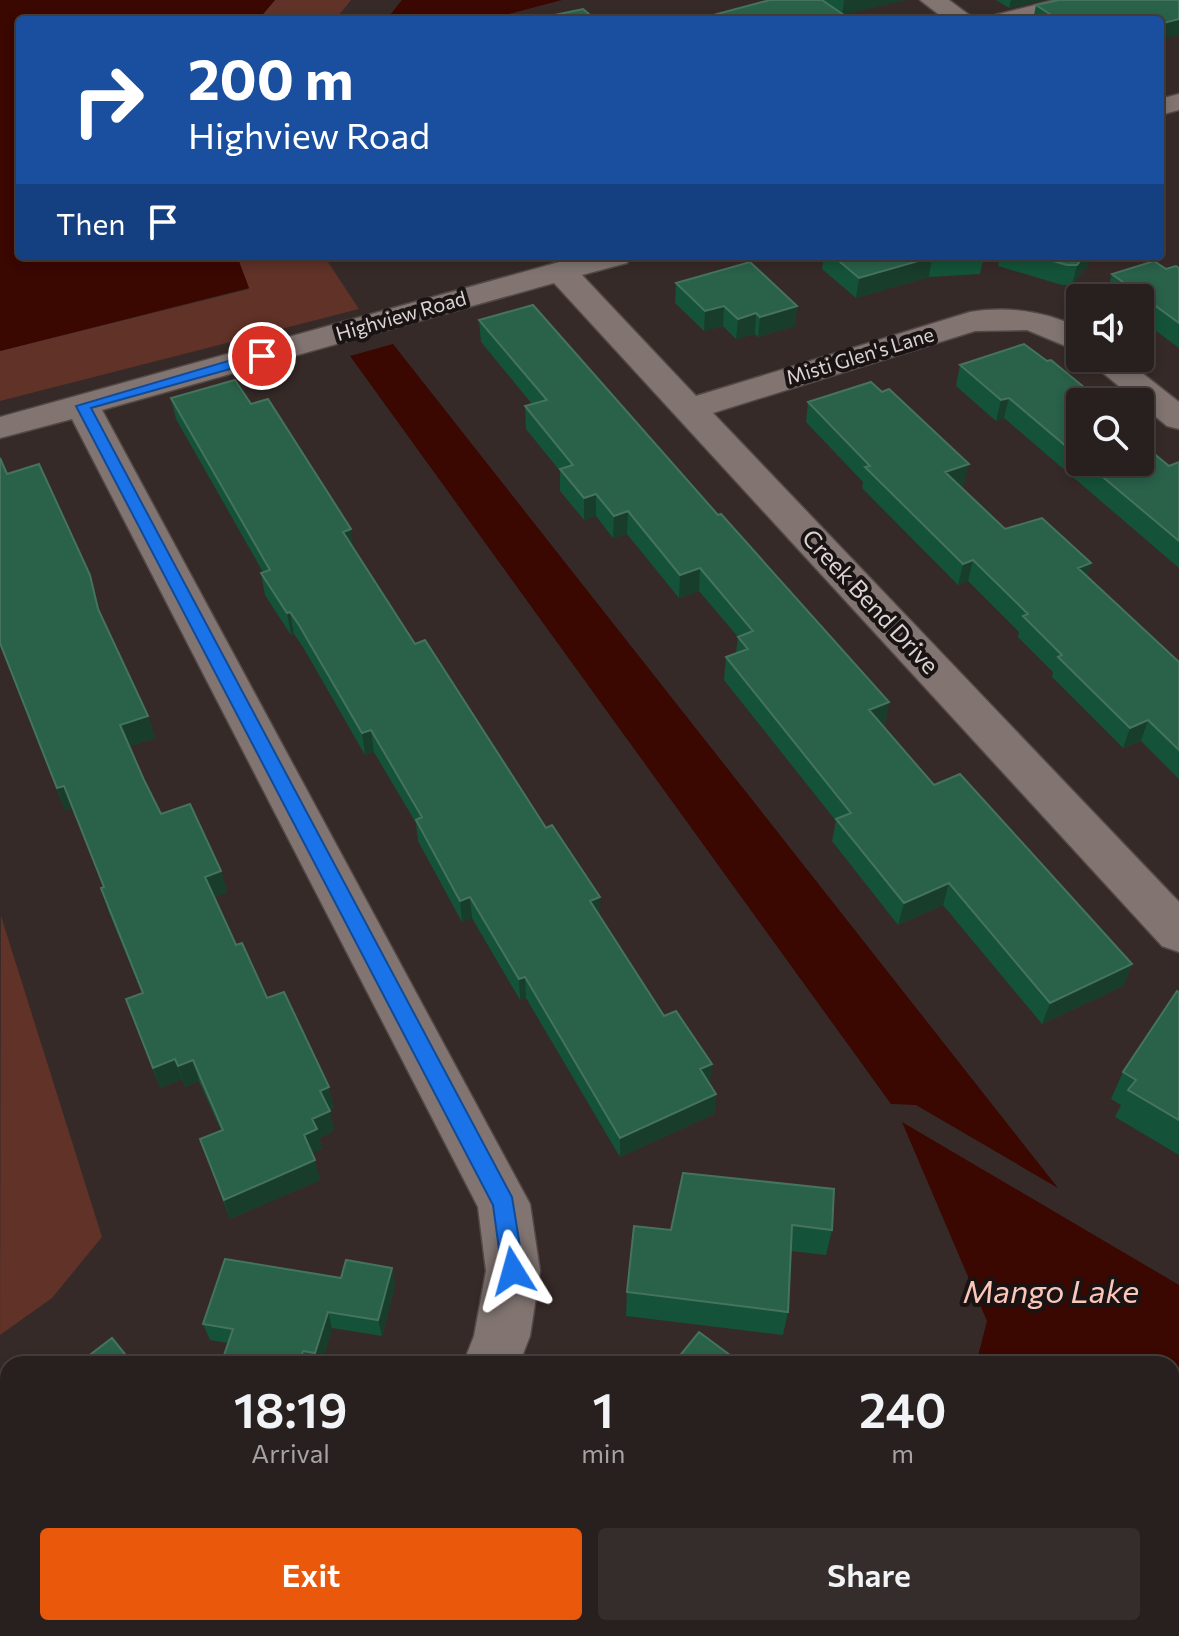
<!DOCTYPE html>
<html lang="en">
<head>
<meta charset="utf-8">
<style>
  :root { --surface:#28201e; --page:#342d2b; --text:#f1f3f6; --muted:#a5a3a4; --line:#443e3c; --accent:#ea580c }
  body { margin:0; font-family:Commissioner,sans-serif; background:var(--page); color:var(--text); height:100vh; display:flex; flex-direction:column; font-size:30px; white-space:nowrap }
  * { box-sizing:border-box; margin:0 }
  p { font-size:26px; color:var(--muted) }
  .icon { flex:none; width:44px; height:44px; fill:none; stroke:currentColor; stroke-width:2; stroke-linecap:round; stroke-linejoin:round }
  .map { position:relative; flex:1; overflow:hidden }
  .details { position:absolute; left:0px; top:1356px; width:1180px; height:280px; display:flex; flex-direction:column; background:var(--surface); border-radius:24px 24px 0 0; box-shadow:0 4px 12px #0003,0 0 0 2px var(--line) }
  .details>* { flex:none }
  .guide { position:absolute; left:16px; top:16px; width:1148px; height:244px; border-radius:8px; box-shadow:0 4px 12px #0003,0 0 0 2px var(--line); background:#1a4fa0; color:#fff; overflow:hidden }
  .tools { position:absolute; left:1066px; top:284px; display:grid; gap:16px }
  .tools a { display:grid; place-items:center; width:88px; height:88px; border-radius:8px; background:var(--surface); box-shadow:0 4px 12px #0003,0 0 0 2px var(--line); font-size:40px }
  .pin { position:absolute; display:grid; place-items:center; width:68px; height:68px; color:#fff; margin:-34px; border:4px solid #fff; border-radius:50%; box-shadow:0 2px 8px #0007 }
  .me { position:absolute; width:88px; margin:-44px; rotate:352deg; stroke-linejoin:round; filter:drop-shadow(0 0 6px #0008) }
  .turn { display:flex; align-items:center; gap:28px; height:168px; padding:0 40px; font-size:36px }
  .turn .icon { width:104px; height:104px; stroke-width:2.5 }
  .turn b { display:block; font-size:56px; line-height:68px }
  .then { display:flex; align-items:center; height:76px; padding:0 40px; background:#0003; gap:16px; font-size:30px }
  .eta { display:flex; justify-content:space-evenly; align-items:center; height:136px; text-align:center }
  .eta b { font-size:48px; font-weight:600; line-height:56px }
  .cta { display:flex; gap:16px; margin-top:auto; padding:16px 40px }
  .cta a { flex:1; height:92px; border-radius:8px; background:var(--accent); color:#fff; font-size:32px; font-weight:600; line-height:92px; text-align:center }
  .cta a+a { background:var(--page); color:var(--text) }
  .map>svg:first-child { display:block }
  .green { fill:#603228 }
  .water { fill:#3a0701 }
  .lines { fill:none; stroke-linecap:round; stroke-linejoin:round }
  .minor-casing { stroke:#524947; stroke-width:3 }
  .minor { fill:#817471; fill-rule:evenodd }
  .wall { fill:#145339 }
  .shaded-wall { fill:#193d2b }
  .building { fill:#296149; stroke:#45735e; stroke-width:2 }
  .route { fill:#1a73e8; stroke:#114b97; stroke-width:2 }
  .labels { text-anchor:middle; stroke-width:8; stroke-linejoin:round; paint-order:stroke }
  .far-street-label { font-size:20px; fill:#dbd4d2; stroke:#191413 }
  .street-label { font-size:24px; fill:#dbd4d2; stroke:#191413 }
  .near-water-label { font-size:32px; font-style:italic; fill:#fdc6b9; stroke:#191413 }
</style>
</head>
<body>
<div class="map">
<svg width="1179" height="1636" viewBox="0 0 1179 1636">
  <rect width="100%" height="100%" fill="#362a28"/>
  <!-- green -->
  <path class="green" d="M275,0H351L335,20H258Z
    M237,256H324L359,309L0,401V351L249,289Z
    M1,916L102,1237L52,1298L0,1335Z"/>
  <!-- water -->
  <path class="water" d="M0,0H275L258,20H20V256H237L249,288L0,351Z
    M402,0H562L486,20H386Z
    M393,344L1058,1188L916,1105L891,1104L350,356Z
    M902,1122L1179,1285V1636H909L911,1628H1172V1364H976L987,1321Z"/>
  <g class="lines">
    <defs>
      <path id="minor" d="M920,0H949L976,20H946Z
        M1055,0H1098L1095,5L1035,20H991L995,15Z
        M1179,94V110L1160,115V99Z
        M581,256H631L627,263L582,275L696,396L970,312C1009,306 1045,311 1080,328V352L1027,330L975,331L713,413L1179,902V952L1162,946L554,283L102,410L530,1204L540,1271L530,1336L519,1364H463L474,1336L486,1271L478,1207L72,419L0,438V417Z
        M1085,358H1123L1179,402V429L1167,426Z
        M223,1628H290L287,1636H219Z"/>
    </defs>
    <!-- minor casing -->
    <use href="#minor" class="minor-casing"/>
    <!-- minor -->
    <use href="#minor" class="minor"/>
  </g>
  <!-- wall -->
  <path class="wall" d="M770,0H905L843,14L851,20H702V18Z
    M996,0H1043L1009,8Z
    M1036,5L1160,20H1033Z
    M824,256H984L980,274L929,277L856,298L822,269Z
    M1000,256H1095L1072,285H1062L998,266Z
    M1179,268V348L1140,319V298H1112L1106,294L1112,274Z
    M676,283L797,306L795,326L758,337L755,334L736,339L723,326L704,331L675,303Z
    M479,320L718,515L889,702L885,724L882,725L934,785L1132,964L1123,986L1042,1024L943,905L898,925L832,841L836,821L724,680L726,657L736,653L738,637L699,591L679,598L627,534L613,538L596,516L584,520L560,491V471L526,429L525,406L532,404L481,342Z
    M960,365L1080,402V462H1140L1169,466L1179,462V568L1004,418L996,421L956,386Z
    M171,398L251,404L354,549L415,644L600,917L710,1084L716,1094L714,1114L620,1157L526,998L520,1000L472,918L462,922L418,841L416,823L374,752L365,755L303,647L294,634L291,635L265,595L261,573L263,572L176,419Z
    M808,402L964,485L960,486L1005,529L1091,563L1087,576L1179,662V779L1141,741L1123,748L1052,677L1053,672L1018,637L1019,632L968,581L958,585L862,488L863,482L806,422Z
    M7,474L90,575L101,615L148,716L155,738L130,746L144,780L161,814L221,871L227,892L214,897L236,945L334,1108L329,1110L334,1131L319,1138L322,1149L312,1153L320,1180L230,1219L200,1139L221,1130L199,1081L185,1087L182,1079L160,1088L126,999L142,993L108,910L101,888L104,887L72,808L65,810L0,645Z
    M1179,992V1155L1115,1117L1121,1105L1111,1099L1123,1072Z
    M683,1173L832,1230L826,1255L791,1251L788,1312L783,1335L626,1316L627,1292L671,1230Z
    M392,1268L395,1285L382,1336L332,1328L322,1364H221L228,1343L210,1340L203,1324L341,1278Z"/>
  <!-- shaded-wall -->
  <path class="shaded-wall" d="M844,0H905L842,15Z
    M1011,0H1043L1009,8Z
    M1179,19V35L1160,40V24Z
    M1084,256H1095L1072,285L1077,265Z
    M932,257L929,277L856,298L859,278Z
    M724,306L723,326L704,331L705,311Z
    M797,306L795,326L758,337L760,317Z
    M756,313L755,334L736,339L738,319Z
    M1009,398L1004,418L996,421L1001,400Z
    M969,464L964,485L941,493L945,472Z
    M596,494V516L584,520V498Z
    M628,511L627,534L613,538L614,516Z
    M351,529L354,551L343,532Z
    M973,560L968,581L958,585L963,564Z
    M1091,563L1085,584L1078,568Z
    M700,568L699,591L679,598L680,575Z
    M290,612L294,634L291,635L287,613Z
    M889,702L885,724L865,733L869,710Z
    M148,716L155,738L127,747L120,725Z
    M1148,720L1141,741L1123,748L1130,728Z
    M371,730L374,752L365,755L362,733Z
    M64,786L72,808L65,810L57,788Z
    M221,871L227,892L211,898L205,877Z
    M949,883L943,905L898,925L904,903Z
    M470,897L472,918L462,922L460,901Z
    M600,897V918L590,901Z
    M1132,964L1123,986L1042,1024L1050,1003Z
    M525,977L526,998L520,1000L519,979Z
    M175,1059L182,1079L160,1088L153,1068Z
    M193,1060L199,1081L185,1087L178,1066Z
    M712,1064L710,1084L698,1089L700,1069Z
    M329,1087L334,1108L325,1111L320,1091Z
    M716,1094L714,1114L620,1157V1138Z
    M330,1111L334,1131L319,1138L322,1149L309,1155L304,1135L312,1119Z
    M315,1160L320,1180L230,1219L224,1200Z
    M392,1268L395,1285L382,1336L378,1320Z
    M328,1312L332,1328L322,1364H319L315,1353Z
    M303,1351L307,1364H299Z
    M34,1628H72L62,1636H24Z
    M639,1628H653L646,1636Z"/>
  <!-- building -->
  <path class="building" d="M770,0H822L851,20H704L702,18Z
    M1059,0H1179V19L1160,24V20H1059L1036,5Z
    M583,9L596,20H543L540,18Z
    M833,256H952L932,257L859,278Z
    M1036,256H1084L1077,265H1067Z
    M1154,261L1166,269L1176,266L1179,268V323L1112,274Z
    M750,262L797,306L760,317L756,313L738,319L724,306L705,311L676,283Z
    M533,305L718,515L721,514L889,702L869,710L934,785L960,774L1132,964L1050,1003L949,883L904,903L836,819L851,813L726,657L748,649L738,637L753,631L700,568L680,575L628,511L614,516L596,494L584,498L560,469L573,465L525,406L547,400L479,320Z
    M1024,344L1047,361L1051,360L1102,402H1080V458L1009,398L1001,400L960,365Z
    M235,380L251,404L268,399L351,529L343,532L415,644L425,640L546,828L552,825L600,897L590,901L664,1016L676,1011L712,1064L700,1069L716,1094L620,1138L525,977L519,979L470,897L460,901L416,820L422,817L371,730L362,733L299,625L290,612L287,613L261,573L270,570L171,398Z
    M871,382L882,392L889,389L969,464L945,472L1005,529L1042,518L1091,563L1078,568L1179,662V750L1148,720L1130,728L1058,657L1062,655L1023,616L1028,614L973,560L963,564L865,467L870,466L808,402Z
    M1140,442L1169,466L1179,462V541L1085,462H1140Z
    M0,458L7,474L39,464L90,575L98,609L148,716L120,725L144,780L161,814L190,804L221,871L205,877L236,945L242,943L267,998L284,992L329,1087L320,1091L330,1111L312,1119L317,1129L304,1135L315,1160L224,1200L200,1139L223,1130L193,1060L178,1066L175,1059L153,1068L126,999L143,993L101,888L104,887L64,786L57,788L0,643Z
    M1177,991L1179,992V1120L1128,1090L1136,1080L1123,1072Z
    M683,1173L834,1189L832,1230L792,1225L788,1312L627,1292L634,1226L671,1230Z
    M225,1259L341,1278L346,1260L392,1268L378,1320L328,1312L315,1353L303,1351L299,1364H221L233,1329L203,1324Z
    M699,1332L742,1364H673Z
    M112,1338L133,1364H78Z
    M8,1467V1628H34L24,1636H0V1474Z
    M421,1628H641L648,1636H413Z"/>
  <!-- route -->
  <path class="route" d="M262,351L268,356L266,359L91,408L512,1197L524,1271L521,1279L513,1282L505,1279L502,1271L493,1205L76,406Z"/>
  <g class="labels">
    <!-- far-street labels -->
    <g class="far-street-label">
      <text transform="translate(401 316) rotate(-16)" y="7">Highview Road</text>
      <text transform="translate(860 356) rotate(-17)" y="7">Misti Glen's Lane</text>
    </g>
    <!-- street labels -->
    <g class="street-label">
      <text transform="translate(870 602) rotate(47)" y="8">Creek Bend Drive</text>
    </g>
    <!-- near-water labels -->
    <g class="near-water-label">
      <text x="1051" y="1303">Mango Lake</text>
    </g>
  </g>
</svg>
<div class="tools">
<a><svg class="icon" aria-label="sound" viewBox="0 0 24 24"><path d="M4 9h4l5-4v14l-5-4H4zM17 9q2 3 0 6"/></svg></a>
<a><svg class="icon" aria-label="search" viewBox="0 0 24 24"><circle cx="10" cy="10" r="6"/><path d="M15 15l6 6"/></svg></a>
</div>
<div class="pin" style="left:262px;top:356px;background:#d93025"><svg class="icon" aria-label="arrive" viewBox="0 0 24 24"><path d="M6 21V4h12l-3 4 3 4H6"/></svg></div>
<svg class="me" style="left:513px;top:1271px" viewBox="-20 -20 40 40"><path d="M0-17L14 15 0 8-14 15z" fill="#1a73e8" stroke="#fff" stroke-width="4"/></svg>
<div class="guide">
<div class="turn"><svg class="icon" aria-label="right" viewBox="0 0 24 24"><path d="M7 20v-9h11M14 6l5 5-5 5"/></svg><div><b>200 m</b>Highview Road</div></div>
<div class="then">Then<svg class="icon" aria-label="arrive" viewBox="0 0 24 24"><path d="M6 21V4h12l-3 4 3 4H6"/></svg></div>
</div>
<section class="details">
<div class="eta">
<div><b>18:19</b><p>Arrival</p></div>
<div><b>1</b><p>min</p></div>
<div><b>240</b><p>m</p></div>
</div>
<div class="cta"><a>Exit</a><a>Share</a></div>
</section>
</div>
</body>
</html>
